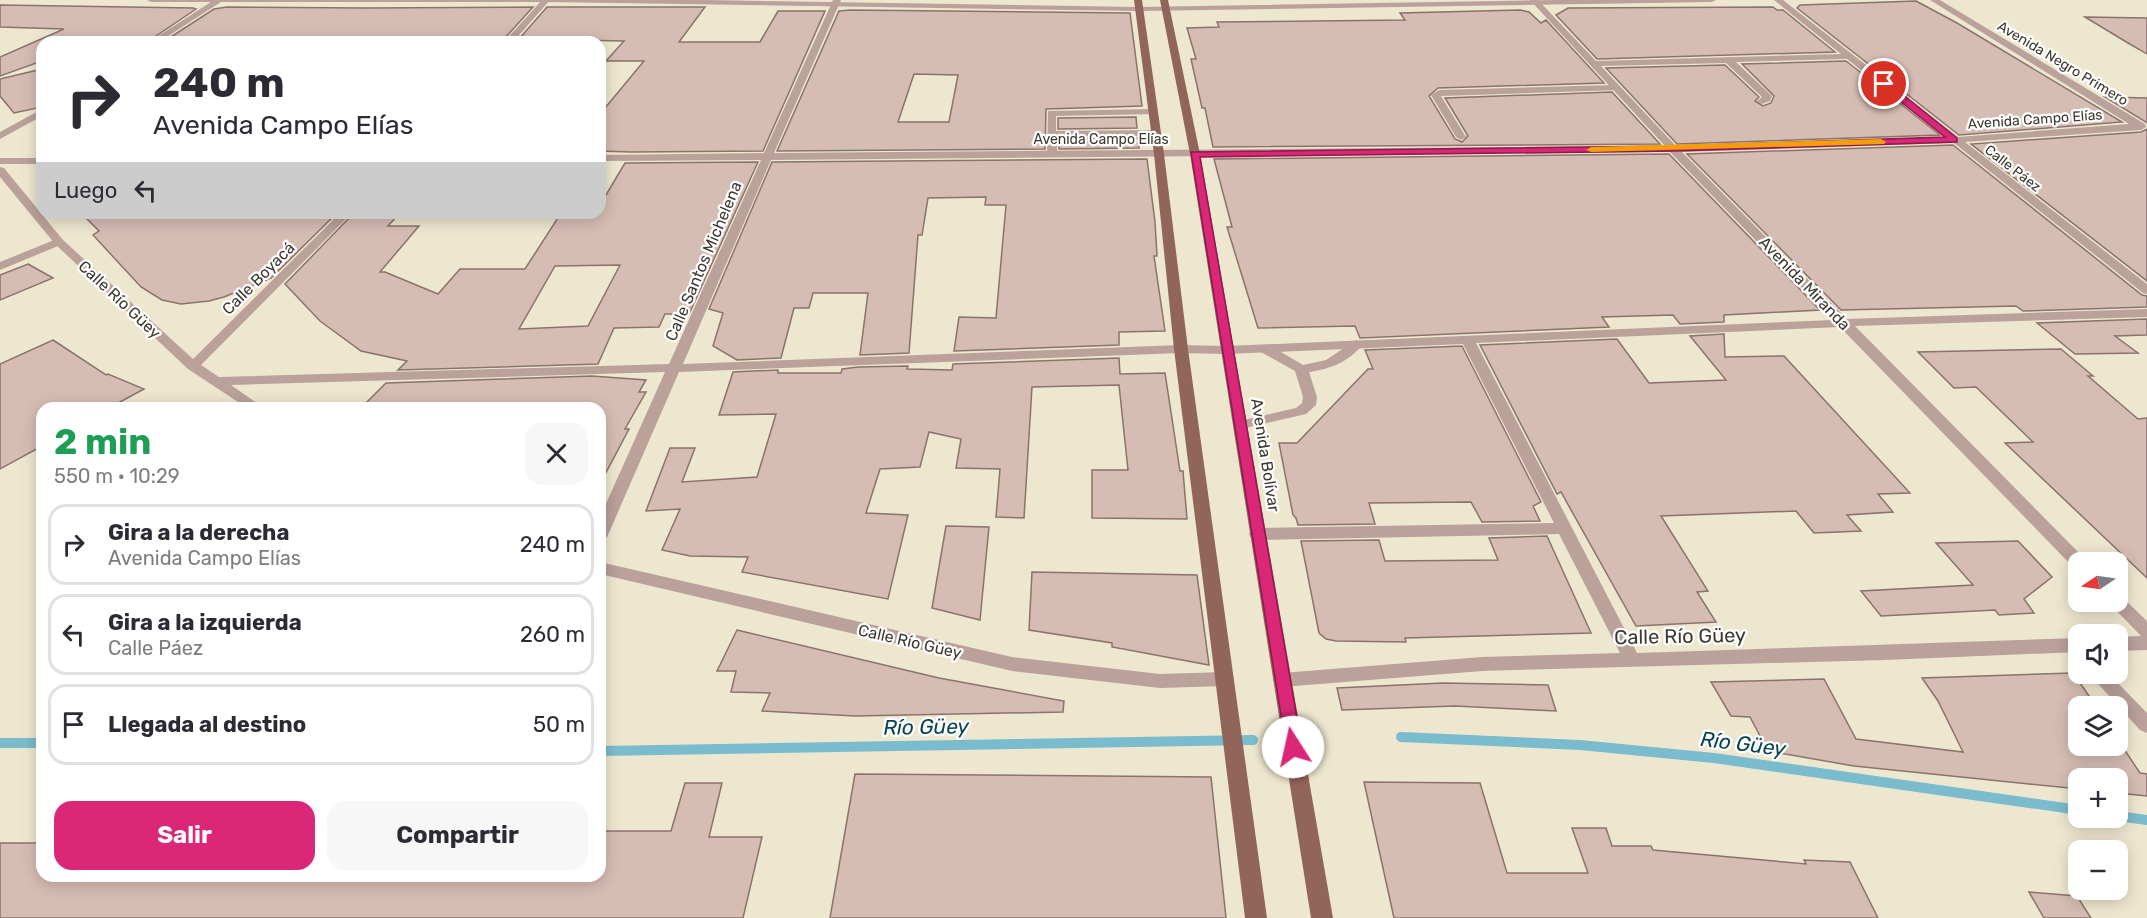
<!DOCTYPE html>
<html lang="es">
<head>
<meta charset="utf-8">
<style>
  :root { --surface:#fff; --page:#f7f7f7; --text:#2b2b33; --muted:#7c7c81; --line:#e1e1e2; --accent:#db2777 }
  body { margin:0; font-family:Rubik,sans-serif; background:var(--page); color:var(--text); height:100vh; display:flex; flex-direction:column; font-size:22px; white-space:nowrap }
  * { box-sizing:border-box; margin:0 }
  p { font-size:20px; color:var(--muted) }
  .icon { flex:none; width:33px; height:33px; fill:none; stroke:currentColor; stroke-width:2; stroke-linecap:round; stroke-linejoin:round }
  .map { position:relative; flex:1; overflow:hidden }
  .side { position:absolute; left:36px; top:402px; width:570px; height:480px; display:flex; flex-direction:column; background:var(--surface); border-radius:18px; box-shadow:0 3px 15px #0003 }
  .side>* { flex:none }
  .banner { position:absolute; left:36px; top:36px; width:570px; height:183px; border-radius:18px; box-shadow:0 3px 15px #0003; background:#fff; color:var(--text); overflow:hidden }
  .needle { width:39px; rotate:257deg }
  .controls { position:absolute; left:2068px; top:552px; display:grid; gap:12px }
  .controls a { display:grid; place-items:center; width:60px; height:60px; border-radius:12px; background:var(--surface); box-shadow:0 3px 15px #0003; font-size:30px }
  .pin { position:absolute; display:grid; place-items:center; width:51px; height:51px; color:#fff; margin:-26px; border:3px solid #fff; border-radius:50%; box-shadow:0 2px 6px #0007 }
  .me { position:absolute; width:66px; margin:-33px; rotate:350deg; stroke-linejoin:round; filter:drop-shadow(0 0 4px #0008) }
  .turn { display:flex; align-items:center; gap:21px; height:126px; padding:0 18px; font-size:27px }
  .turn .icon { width:78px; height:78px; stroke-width:2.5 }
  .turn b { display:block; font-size:42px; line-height:51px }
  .then { display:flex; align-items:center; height:57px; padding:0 18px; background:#0003; gap:12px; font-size:22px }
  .round { display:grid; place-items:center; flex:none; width:63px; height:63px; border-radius:18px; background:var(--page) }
  .overview { display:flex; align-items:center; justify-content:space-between; height:102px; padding:0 18px }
  h1 { font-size:36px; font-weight:700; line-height:45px; color:#1e9e55 }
  .cta { display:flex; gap:12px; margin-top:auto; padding:12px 18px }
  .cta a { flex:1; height:69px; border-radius:18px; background:var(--accent); color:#fff; font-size:24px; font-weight:700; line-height:69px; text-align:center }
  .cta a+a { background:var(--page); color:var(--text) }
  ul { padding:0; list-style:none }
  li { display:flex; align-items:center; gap:18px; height:81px; margin:0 12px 9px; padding:0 6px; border:3px solid var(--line); border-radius:18px }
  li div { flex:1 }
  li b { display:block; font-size:22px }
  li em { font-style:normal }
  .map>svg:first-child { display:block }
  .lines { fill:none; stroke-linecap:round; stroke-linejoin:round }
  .stream { stroke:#7abccd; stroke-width:10 }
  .building { fill:#d6bdb4; stroke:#8a736b; stroke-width:1.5; fill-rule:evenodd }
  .service { fill:#baa19a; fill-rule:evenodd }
  .minor { fill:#baa19a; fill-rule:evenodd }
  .tertiary { fill:#baa19a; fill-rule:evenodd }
  .primary { fill:#92655a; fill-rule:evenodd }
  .route { fill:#db2777; stroke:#8e194d; stroke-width:1.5 }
  .slow { fill:#f59e0b }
  .labels { text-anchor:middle; stroke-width:4.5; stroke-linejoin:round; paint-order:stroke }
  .far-street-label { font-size:14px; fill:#3b382f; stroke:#fff }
  .street-label { font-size:16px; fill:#3b382f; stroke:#fff }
  .near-street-label { font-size:20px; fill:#3b382f; stroke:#fff }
  .near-water-label { font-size:21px; font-style:italic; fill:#064450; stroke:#fff }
</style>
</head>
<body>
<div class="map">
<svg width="2147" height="918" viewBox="0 0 2147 918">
  <rect width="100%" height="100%" fill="#eee7d0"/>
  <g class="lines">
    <!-- stream -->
    <path class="stream" d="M1401,737L1580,745L1714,758L2079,810
      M0,743H42
      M600,751L1253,740
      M2118,816L2147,820"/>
  </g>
  <!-- building -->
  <path class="building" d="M1916,1L1957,23L2122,122L1959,135L1797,8L1800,5Z
    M0,5L193,8L196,9L147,42H42V61L0,76V57L64,29L0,27Z
    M227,7L366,8L533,7L504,39H427L423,42H163L214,9Z
    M547,7H705L679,42H760L778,11H825L763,151L631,152L600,151V114L644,61H606L624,41L519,39Z
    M1773,7L1777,10H1783L1835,52L1597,59L1556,15L1568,8Z
    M850,10L1130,13L1142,106L1046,109L1045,149L777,151L839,11ZM914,74L958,75L949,122H898Z
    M1520,10L1529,12L1541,23L1546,20L1604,83L1438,88L1429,96L1455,139L1462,142L1468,136L1445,98L1612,92L1660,144L1213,147L1205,108H1202L1191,59H1196L1187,28L1219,27L1217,22L1405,20L1400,13Z
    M2085,17L2147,18V54L2128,43Z
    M1846,61L1940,135L1677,144L1606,68L1725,65L1759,97L1755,101L1763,106L1771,103L1774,96L1742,64Z
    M42,69V107L14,113L0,96V79Z
    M2105,97L2147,98V123L2146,122Z
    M1136,117L1137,128L1058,129V118Z
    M2147,129V281L1971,144L2141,132Z
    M1138,138L1139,148L1059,149V139Z
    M1953,145L2142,295L2147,296V307L2023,311L2016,306L1841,310L1687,154Z
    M1669,154L1820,310L1724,315V322L1680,324L1673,315L1602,317L1609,327L1360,338L1355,326L1258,328L1227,227H1232L1214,159Z
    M1147,159L1155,222L1157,256H1154L1165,331L1119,332V345L954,351L959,317L996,318L1006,205H985L986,197L928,198L922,235H918L909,353L860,355L868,293H813L809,308H794L781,358L737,360L713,346L723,313L709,309L772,162Z
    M758,162L689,314H665L659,327L614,328L598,364L398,370L407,361L361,351L320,321L285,284L354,213H400L388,226H419L380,272H385L438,294L460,269H525L561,213H600V205L625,163ZM620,265L588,326L519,329L555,266Z
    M81,213H337L271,278L224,297L209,301L181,304L162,300L141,287L93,235L99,231Z
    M28,264L53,278L0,300V275Z
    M2147,319V335L2115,336L2138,353L2075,354L2037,323Z
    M1724,334L1725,357L1784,356L1910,493L1878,494L1893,512L1847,515L1861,531L1814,533L1796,511L1661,516L1708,591L1697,592L1716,622L1636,626L1561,492L1557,494L1480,345L1617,339L1649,383L1726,380L1690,336Z
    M53,340L106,375L108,374L144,389L109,408H42V446L0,469V364Z
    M1462,346L1541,502L1533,506L1540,521L1482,522L1471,502L1369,503L1375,524L1298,525L1296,518L1293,515L1279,443H1297L1368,369H1373L1365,350Z
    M2061,349L2093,376H2088L2138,419L2147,418V578L2005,443L2033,442L1976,387L1954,388L1918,352Z
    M1119,358L1120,374L1165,373L1180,471H1183L1187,519L1092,518V470H1128L1119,385L1032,387L1024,518L996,517L1000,469L956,468L961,439L929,432L920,467L880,469L866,513L908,515L888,599L742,572L748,557L690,556L662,550L680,509L646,511L670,448H695L682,482L757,477L776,414L719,415L733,372L778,370V373H841L842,369L858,367L908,366L907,369L952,370L953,364Z
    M592,376L646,380L639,392H646L625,429H629L600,484V408H361L386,383Z
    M946,526L989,527L980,620L932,608Z
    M1547,536L1591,633L1405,638L1406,642L1336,641L1326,639L1319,633L1301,541L1379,540L1385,561L1498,560L1489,538Z
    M2018,541L2052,577L2024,599L2034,613L1999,615L1995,610L1881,616L1861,591L1973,585L1936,543Z
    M1032,572L1197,575L1209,665L1112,647V643L1029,630Z
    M737,630L939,678L1064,701L1063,712L855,716L762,711L770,693L731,692L736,671H717Z
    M2073,673L2096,706H2079V746H2118V740L2140,773L2147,774V796L2118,793V778H2079V789L1854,766L1768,751L1750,717L1731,716L1711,682L1824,679L1856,739L1963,752L1938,701L1922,678Z
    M1443,683L1548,685L1556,711L1455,706L1342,710L1337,688Z
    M855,774L1211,777L1226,918H830Z
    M1364,782L1480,783L1507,873H1588L1572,828H1606L1612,846H1651L1653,850L1806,864L1804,860L1850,862L1878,918H1394Z
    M685,783H722L709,837H762L743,918H0V843H42V876H600V831H671Z
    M2029,892L2077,896L2091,918H2044Z"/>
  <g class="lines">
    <!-- service -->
    <path class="service" d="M1616,85L1621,88L1619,90L1441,96L1466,137L1461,140L1456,137L1431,95L1439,90Z
      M1153,109L1158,112L1156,114L1056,116V131L1156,130L1161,133L1156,136L1057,137V154L1052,157L1047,154L1048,111Z
      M59,238L63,240V244L0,270V262Z
      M1356,340L1363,344C1349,362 1330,369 1309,372L1317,397L1316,405L1306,414L1240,429L1235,428L1233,425L1235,422L1296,408L1302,403L1303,397L1295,371L1259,351L1257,348L1259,345H1269L1303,365L1326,360Z
      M2089,674H2109L2147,713V733L2140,730Z"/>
    <!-- minor -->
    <path class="minor" d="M214,0H224L159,42H149Z
      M542,0H550L513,42H504Z
      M833,0H841L774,153L1665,146L1530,0H1538L1596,61L1841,54L1774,0H1783L1958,137L2129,124L1930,0H1940L2145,124L2146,127L2141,130L1965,142L2147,284V294L2143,293L1954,143L1682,152L1847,319L2147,309V317L1855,326L2085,559L2087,562H2079V569L2073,567L1840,327L1476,343L1637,653L2079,638V652L1885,660L1482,671L1282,687L1276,685L1273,680L1276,675L1282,673L1482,657L1620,653L1559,534L1257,540L1251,538L1249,534L1251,530L1257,528L1554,523L1463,344L1227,354L1181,353L679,372L608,535L606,539L600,541V517L665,372L231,385L264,408H247L188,369L55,244L0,177V167L4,168L63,240L193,359L340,213H352L201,365L219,377L669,364L761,160L600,161V155L764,153ZM1847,59L1946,137L1676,146L1601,66L1726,63L1762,97L1757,101L1762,104L1770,101L1772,96L1736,62ZM1670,152L1833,320L1227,346L1181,345L683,364L771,160Z
      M42,109V116L0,139V132Z
      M0,158H42V164H0Z
      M600,562L1012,657L1160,674L1225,672L1231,674L1234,679L1231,684L1225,686L1160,688L1012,671L600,574Z
      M2118,596L2123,598L2147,621V650L2118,651V637L2141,636L2108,602H2118Z"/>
    <!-- tertiary -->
    <path class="tertiary" d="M147,0H706L1139,7L1557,0H1716L1712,2L1139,11L546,2H151Z"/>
    <!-- primary -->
    <path class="primary" d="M1134,0H1142L1164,154L1188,349L1267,918H1245L1174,349L1154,154Z
      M1160,0H1168L1200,154L1333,918H1311L1190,154Z"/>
  </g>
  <!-- route -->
  <path class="route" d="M1881,82H1887L1957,138V142L1674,151L1200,157L1302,747L1300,753L1293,755L1287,753L1191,152L1674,146L1945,137L1881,86Z"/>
  <!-- slow -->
  <path class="slow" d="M1881,139L1886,142L1884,144L1591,152L1586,150L1591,147Z"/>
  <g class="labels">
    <!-- far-street labels -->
    <g class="far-street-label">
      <text transform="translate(2063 63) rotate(31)" y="5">Avenida Negro Primero</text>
      <text transform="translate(2035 119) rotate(-4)" y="5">Avenida Campo Elías</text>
      <text x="1101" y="144">Avenida Campo Elías</text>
      <text transform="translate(2013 168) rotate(38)" y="5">Calle Páez</text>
    </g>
    <!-- street labels -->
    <g class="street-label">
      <text transform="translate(703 261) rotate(-67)" y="6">Calle Santos Michelena</text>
      <text transform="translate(258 278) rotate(-45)" y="6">Calle Boyacá</text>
      <text transform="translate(1805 283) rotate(46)" y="6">Avenida Miranda</text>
      <text transform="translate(120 299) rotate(43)" y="6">Calle Río Güey</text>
      <text transform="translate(1266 455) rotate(81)" y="6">Avenida Bolívar</text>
      <text transform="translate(910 641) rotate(13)" y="6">Calle Río Güey</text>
    </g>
    <!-- near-street labels -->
    <g class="near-street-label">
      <text transform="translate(1680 636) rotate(-1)" y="7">Calle Río Güey</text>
    </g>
    <!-- near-water labels -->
    <g class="near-water-label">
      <text transform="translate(926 727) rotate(-1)" y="7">Río Güey</text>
      <text transform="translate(1743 744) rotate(7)" y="7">Río Güey</text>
    </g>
  </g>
</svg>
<div class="controls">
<a><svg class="needle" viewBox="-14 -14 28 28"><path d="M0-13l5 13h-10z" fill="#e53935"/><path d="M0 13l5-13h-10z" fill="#7c7c81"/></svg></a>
<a><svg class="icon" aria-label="sound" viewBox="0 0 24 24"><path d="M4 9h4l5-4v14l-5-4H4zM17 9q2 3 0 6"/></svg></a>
<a><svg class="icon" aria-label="layers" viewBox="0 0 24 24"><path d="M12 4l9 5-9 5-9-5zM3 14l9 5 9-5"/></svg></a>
<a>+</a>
<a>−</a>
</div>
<div class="pin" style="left:1884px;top:84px;background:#d93025"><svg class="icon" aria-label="arrive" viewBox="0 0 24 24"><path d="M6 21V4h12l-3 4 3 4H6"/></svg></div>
<svg class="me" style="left:1293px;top:747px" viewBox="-20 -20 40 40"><circle r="19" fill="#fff"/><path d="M0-13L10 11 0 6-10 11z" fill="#db2777"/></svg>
<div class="banner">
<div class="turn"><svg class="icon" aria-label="right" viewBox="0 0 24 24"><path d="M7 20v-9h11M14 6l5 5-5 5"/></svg><div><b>240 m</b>Avenida Campo Elías</div></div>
<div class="then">Luego<svg class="icon" aria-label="left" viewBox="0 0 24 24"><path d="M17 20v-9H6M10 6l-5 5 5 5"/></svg></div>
</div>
<section class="side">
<div class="overview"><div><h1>2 min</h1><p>550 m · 10:29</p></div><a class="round"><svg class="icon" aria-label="close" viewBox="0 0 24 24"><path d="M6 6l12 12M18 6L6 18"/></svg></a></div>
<ul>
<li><svg class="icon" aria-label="right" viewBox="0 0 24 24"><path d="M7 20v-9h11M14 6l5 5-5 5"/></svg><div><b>Gira a la derecha</b><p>Avenida Campo Elías</p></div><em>240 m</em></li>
<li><svg class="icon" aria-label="left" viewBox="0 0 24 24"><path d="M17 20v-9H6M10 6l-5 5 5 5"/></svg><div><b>Gira a la izquierda</b><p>Calle Páez</p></div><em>260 m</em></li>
<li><svg class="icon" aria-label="arrive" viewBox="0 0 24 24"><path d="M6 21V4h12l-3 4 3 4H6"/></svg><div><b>Llegada al destino</b></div><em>50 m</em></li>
</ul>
<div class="cta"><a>Salir</a><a>Compartir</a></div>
</section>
</div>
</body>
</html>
